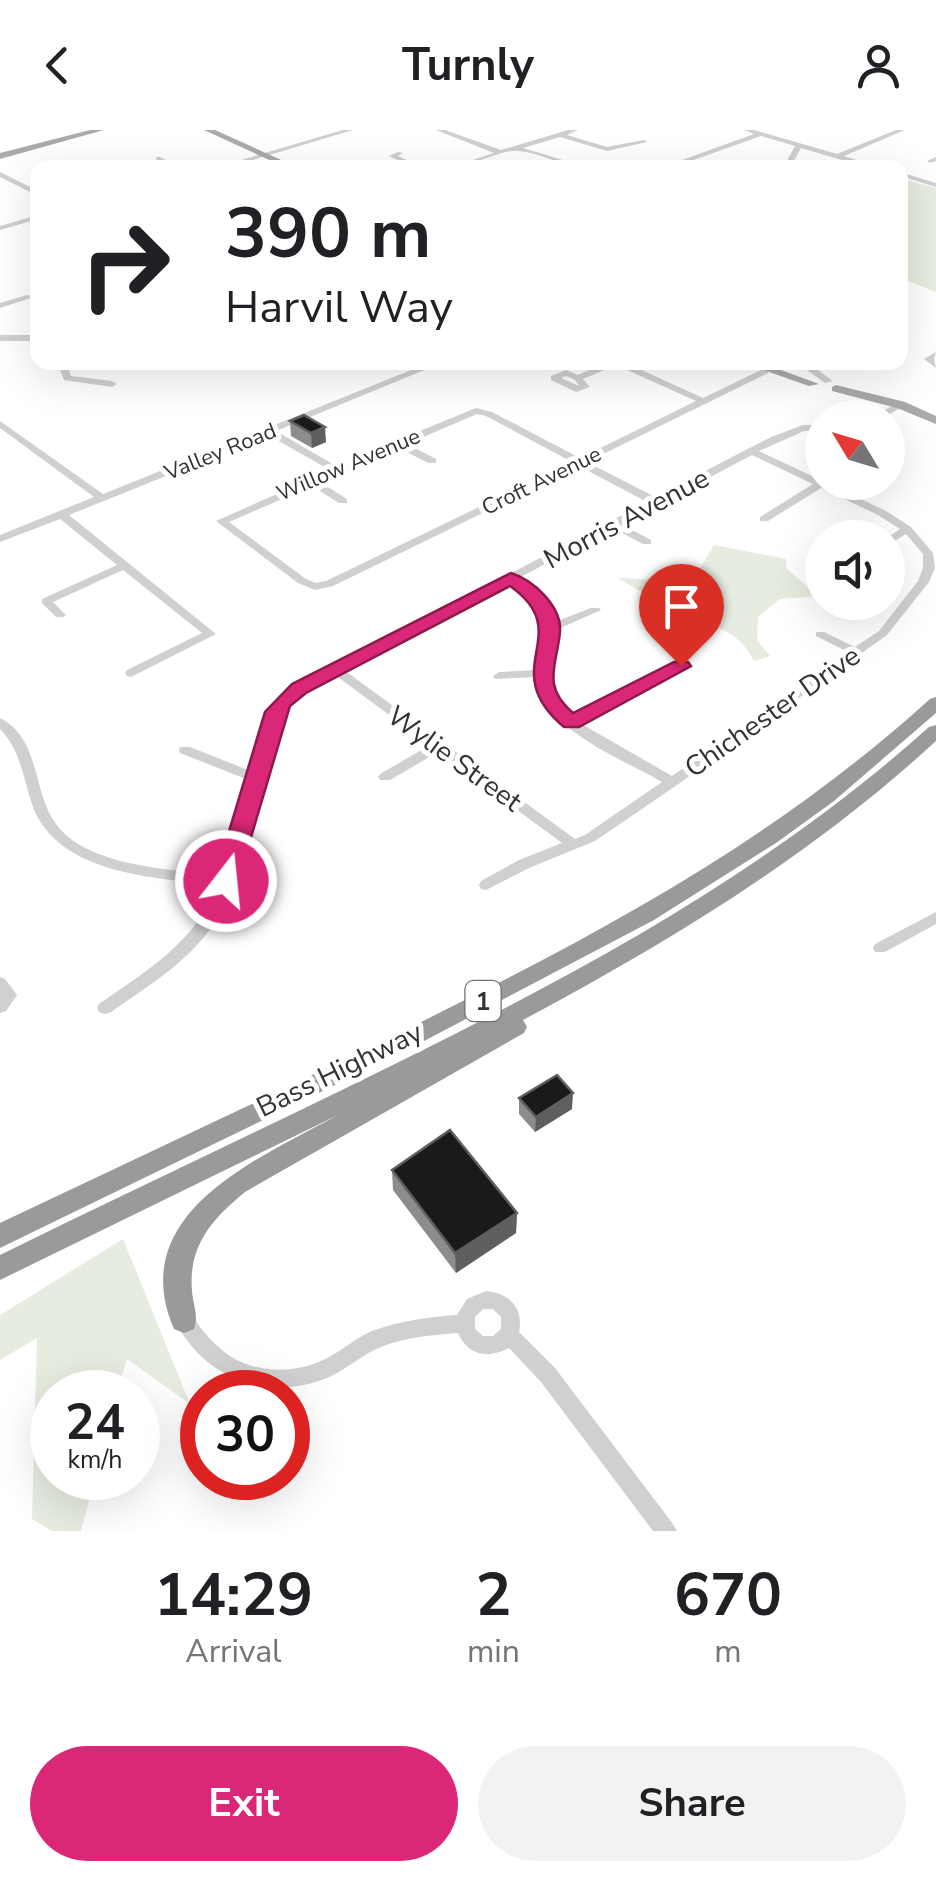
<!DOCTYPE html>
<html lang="en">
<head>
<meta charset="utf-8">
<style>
  :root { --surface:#fff; --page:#f2f2f2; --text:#202124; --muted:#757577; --accent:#db2777 }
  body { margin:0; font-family:"Nunito Sans",sans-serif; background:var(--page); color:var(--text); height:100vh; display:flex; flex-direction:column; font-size:38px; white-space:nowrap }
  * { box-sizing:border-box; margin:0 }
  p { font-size:32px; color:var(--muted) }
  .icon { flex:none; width:55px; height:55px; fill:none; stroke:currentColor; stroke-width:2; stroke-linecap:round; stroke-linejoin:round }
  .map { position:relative; height:1401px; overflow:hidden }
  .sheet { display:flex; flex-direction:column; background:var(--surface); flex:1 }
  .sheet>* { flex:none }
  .top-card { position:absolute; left:30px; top:30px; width:878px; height:210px; border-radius:20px; box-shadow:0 10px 40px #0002; background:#fff; color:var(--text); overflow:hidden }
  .needle { width:65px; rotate:308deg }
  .controls { position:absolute; left:805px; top:270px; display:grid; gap:20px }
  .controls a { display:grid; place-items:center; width:100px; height:100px; border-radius:50%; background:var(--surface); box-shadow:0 10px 40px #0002; font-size:50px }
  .speed { position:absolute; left:30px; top:1240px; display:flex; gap:20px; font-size:50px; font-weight:700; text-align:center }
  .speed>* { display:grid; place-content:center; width:130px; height:130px; border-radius:50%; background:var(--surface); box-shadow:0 10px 40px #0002; line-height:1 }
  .speed small { font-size:25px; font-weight:400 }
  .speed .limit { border:15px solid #d22; background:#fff; color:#111 }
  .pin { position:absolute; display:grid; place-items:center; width:85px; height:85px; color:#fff; margin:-102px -42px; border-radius:50% 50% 50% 0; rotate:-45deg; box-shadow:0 0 10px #0007 }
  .pin .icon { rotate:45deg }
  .me { position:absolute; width:110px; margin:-55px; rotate:16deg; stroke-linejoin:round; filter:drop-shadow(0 0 8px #0008) }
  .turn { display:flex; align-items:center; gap:35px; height:210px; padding:0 30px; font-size:45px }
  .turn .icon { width:130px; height:130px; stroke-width:2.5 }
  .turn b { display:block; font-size:70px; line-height:85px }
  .eta { display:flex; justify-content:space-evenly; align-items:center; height:170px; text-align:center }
  .eta b { font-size:60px; font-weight:700; line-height:70px }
  .primary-button { display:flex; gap:20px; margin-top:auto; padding:20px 30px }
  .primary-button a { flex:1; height:115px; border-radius:60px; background:var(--accent); color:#fff; font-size:40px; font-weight:700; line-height:115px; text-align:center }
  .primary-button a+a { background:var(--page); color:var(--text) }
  header { display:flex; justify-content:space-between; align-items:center; height:130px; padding:0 30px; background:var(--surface); font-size:45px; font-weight:700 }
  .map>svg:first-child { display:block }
  .green { fill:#e6ecdf }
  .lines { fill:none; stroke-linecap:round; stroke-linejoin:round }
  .minor { fill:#d0d0d0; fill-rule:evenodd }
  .major { fill:#ababab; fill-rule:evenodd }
  .highway { fill:#9a9a9a; fill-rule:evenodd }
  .wall { fill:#8c8c8c }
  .shaded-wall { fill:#5f5f5f }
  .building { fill:#1a1a1a; stroke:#5f5f5f; stroke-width:2.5 }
  .route { fill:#db2777; stroke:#8e194d; stroke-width:2.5 }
  .labels { text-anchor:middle; stroke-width:10; stroke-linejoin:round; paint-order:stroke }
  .far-street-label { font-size:22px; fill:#333; stroke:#fff }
  .shield { fill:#fff; stroke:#707070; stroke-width:2.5 }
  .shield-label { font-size:25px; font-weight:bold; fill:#333 }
  .street-label { font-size:28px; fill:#333; stroke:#fff }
</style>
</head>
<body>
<header><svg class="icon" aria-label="back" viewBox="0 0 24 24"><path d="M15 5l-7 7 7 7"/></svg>Turnly<svg class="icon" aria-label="person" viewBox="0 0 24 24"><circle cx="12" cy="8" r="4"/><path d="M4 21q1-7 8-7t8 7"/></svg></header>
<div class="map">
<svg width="936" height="1401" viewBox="0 0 936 1401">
  <rect width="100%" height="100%" fill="#fff"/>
  <!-- green -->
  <path class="green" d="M900,48L936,58V162L900,148Z
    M714,415L786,429V438L818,466L780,469L758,487L757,510L770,526L754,531C734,490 696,493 656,490L655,470L618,448L665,450L699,440Z
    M123,1109L190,1274L127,1229L117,1262H52V1348H95L81,1401H52L32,1389L37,1208L0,1230V1185Z"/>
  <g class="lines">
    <!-- minor -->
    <path class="minor" d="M343,0H353L226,38H214Z
      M436,0H445L501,20L568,0H578L567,5L607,17L644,10L647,12L607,21L560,7L523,18L589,38C564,38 543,23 518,21C499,19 471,38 448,38L494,23Z
      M744,0H754L837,24L896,0H905L844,26L881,38H869L801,18L790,38H783L795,16L761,6L671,38H660L754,4Z
      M398,22L403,23L398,26L424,38H414L389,26Z
      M156,27H160L181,38H172L156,29Z
      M936,27V31L930,33L927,31Z
      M0,42L38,61V66L0,47Z
      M900,42L936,53V57L900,46Z
      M38,85V89L0,100V96Z
      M27,165L34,167L0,178V173Z
      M0,205H38V211H0Z
      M936,222L934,229L936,238L924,229Z
      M57,232H66L71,246L112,251L117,254L112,257L64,250Z
      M431,232H444L276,301L338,337L395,311L476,278L492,282L580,328L696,271L616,235L583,249L590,257L576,262L551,250V246L566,240L578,245L607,232H624L703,268L765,238L768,239V243L587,332L655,367L771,307L803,295H822V301H804L759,321L886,381L911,397L933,423L935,438L929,452L887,505L677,655L595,711L529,738L486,760L481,759L479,755L481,751L519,730L562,713L438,622L390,650H380L378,647L380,644L430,615L335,545C316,555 289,566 280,586C273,601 271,622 267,638C254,689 243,747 215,792C190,831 148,856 111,882L105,884L99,882L97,878L99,874C147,841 196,811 218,755C157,748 59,745 33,677C23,649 22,622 0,599V588C41,609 32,662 56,694C87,737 174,740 222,745L251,651L180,623L179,620L180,617H190L253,642L269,582L295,556L647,372L579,336L333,456L315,460L298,453L216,391L306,351V348H313L330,340L268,305L69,385L216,504L131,547L127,546L125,543L127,540L202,503L123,440L53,472L66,485L64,487H56L42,473V469L117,435L60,389L0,412V405L94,367L0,298V291L103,364ZM566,246L575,250L579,256L561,248ZM477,284L486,286L572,332L326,451L316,453L306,449L229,392L312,356L339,373H347V369L320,352L399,318L428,333H436V329L407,314ZM752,325L813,354L760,387V391H768L821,358L878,385L900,399L887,408L888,415L906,404L923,424V438L918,451L879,501L855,517L824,502H816V506L848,522L672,646L580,593L685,539L687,536L685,533H677L572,587C538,560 551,538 554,501L601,480L599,478H591L552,493C548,473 533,461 517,449L613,398L643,414H651V410L621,394ZM509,453C549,486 542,492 536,540L499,542L493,546L495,549L536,547C543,600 621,628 662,652L585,705L575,709L344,540Z
      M796,232H807L833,251L825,253Z
      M898,273L906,275L882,288H869Z
      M936,782V794L885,822H875L873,818L875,814Z
      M0,847L5,849L17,865L6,881L0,883Z
      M486,1161C509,1163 524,1178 519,1202L555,1238L673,1394L677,1401H653L541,1252L509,1218C488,1229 468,1226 458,1203C432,1205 405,1207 381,1217C361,1225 346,1240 327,1248C268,1272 202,1248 175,1190L177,1184L184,1181C194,1186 198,1195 205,1203C215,1215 227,1226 241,1232C266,1243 301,1242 325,1229C342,1221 355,1208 372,1201C400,1191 428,1187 457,1185L467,1169ZM483,1179H493L501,1187V1199L493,1206H483L475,1199V1187Z"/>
    <!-- major -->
    <path class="major" d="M90,0H104L0,29V23Z
      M204,0H215L299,38H287Z
      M741,232H759L819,254L809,256Z
      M836,255L905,272L936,286V294L897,278L832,261V257Z"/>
    <!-- highway -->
    <path class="highway" d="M936,567V583L834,671L776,713L654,790L407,920L0,1118V1093C137,1028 275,964 411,897C600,803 772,712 930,569Z
      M936,595V611C812,725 671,811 523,890L527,897L524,903L245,1062C212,1089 188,1116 192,1161C193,1175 199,1186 194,1199L184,1203L174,1199C124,1083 258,1029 338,985L0,1150V1125C149,1052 300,982 449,907C622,819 784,727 929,597Z"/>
  </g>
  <!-- wall -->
  <path class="wall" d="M290,291L326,312L312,318L291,306Z
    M519,968L572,979L535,1002L519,984Z
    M392,1040L517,1083L516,1103L456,1143L393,1060Z"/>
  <!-- shaded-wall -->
  <path class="shaded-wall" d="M325,297L326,312L312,318L311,303Z
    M573,963L572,979L535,1002L536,987Z
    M517,1083L516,1103L456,1143L455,1123Z"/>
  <!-- building -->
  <path class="building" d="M304,285L325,297L311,303L290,291Z
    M557,945L573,963L536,987L519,968Z
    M450,1000L517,1083L455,1123L392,1040Z"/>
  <!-- route -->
  <path class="route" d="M511,443C533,450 562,476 560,502C557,535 541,556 573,583L674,532H688L691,536L579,597H564C494,538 578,504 510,456L306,563L290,576L238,751L235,757H218L214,751L265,582L292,554Z"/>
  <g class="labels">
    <!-- far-street labels -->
    <g class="far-street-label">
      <text transform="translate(220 321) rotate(-22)" y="8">Valley Road</text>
      <text transform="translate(348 334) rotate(-23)" y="8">Willow Avenue</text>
      <text transform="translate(541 350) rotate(-26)" y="8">Croft Avenue</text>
    </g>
    <!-- shield labels -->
    <rect class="shield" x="465.5" y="851" width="35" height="40" rx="8"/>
    <g class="shield-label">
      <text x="483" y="880">1</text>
    </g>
    <!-- street labels -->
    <g class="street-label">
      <text transform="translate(626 388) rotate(-28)" y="10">Morris Avenue</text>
      <text transform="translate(772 581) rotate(-35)" y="10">Chichester Drive</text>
      <text transform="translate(455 628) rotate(36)" y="10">Wylie Street</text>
      <text transform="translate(339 939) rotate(-26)" y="10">Bass Highway</text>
    </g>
  </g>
</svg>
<div class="controls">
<a><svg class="needle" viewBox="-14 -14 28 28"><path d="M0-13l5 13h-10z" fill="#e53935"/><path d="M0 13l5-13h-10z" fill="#757577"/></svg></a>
<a><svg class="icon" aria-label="sound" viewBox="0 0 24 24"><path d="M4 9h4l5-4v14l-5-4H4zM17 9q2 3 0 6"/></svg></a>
</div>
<div class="speed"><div>24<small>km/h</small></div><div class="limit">30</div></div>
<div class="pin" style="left:681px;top:536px;background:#d93025"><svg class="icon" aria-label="arrive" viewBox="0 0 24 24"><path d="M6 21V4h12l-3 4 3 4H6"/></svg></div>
<svg class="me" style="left:226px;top:751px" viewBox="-20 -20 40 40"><circle r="17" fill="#db2777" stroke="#fff" stroke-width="3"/><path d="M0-11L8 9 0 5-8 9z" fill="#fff"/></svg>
<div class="top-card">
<div class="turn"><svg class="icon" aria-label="right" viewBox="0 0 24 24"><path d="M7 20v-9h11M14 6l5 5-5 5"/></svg><div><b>390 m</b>Harvil Way</div></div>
</div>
</div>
<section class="sheet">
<div class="eta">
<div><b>14:29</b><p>Arrival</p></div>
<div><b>2</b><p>min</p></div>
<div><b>670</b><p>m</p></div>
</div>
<div class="primary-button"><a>Exit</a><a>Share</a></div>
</section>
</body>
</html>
